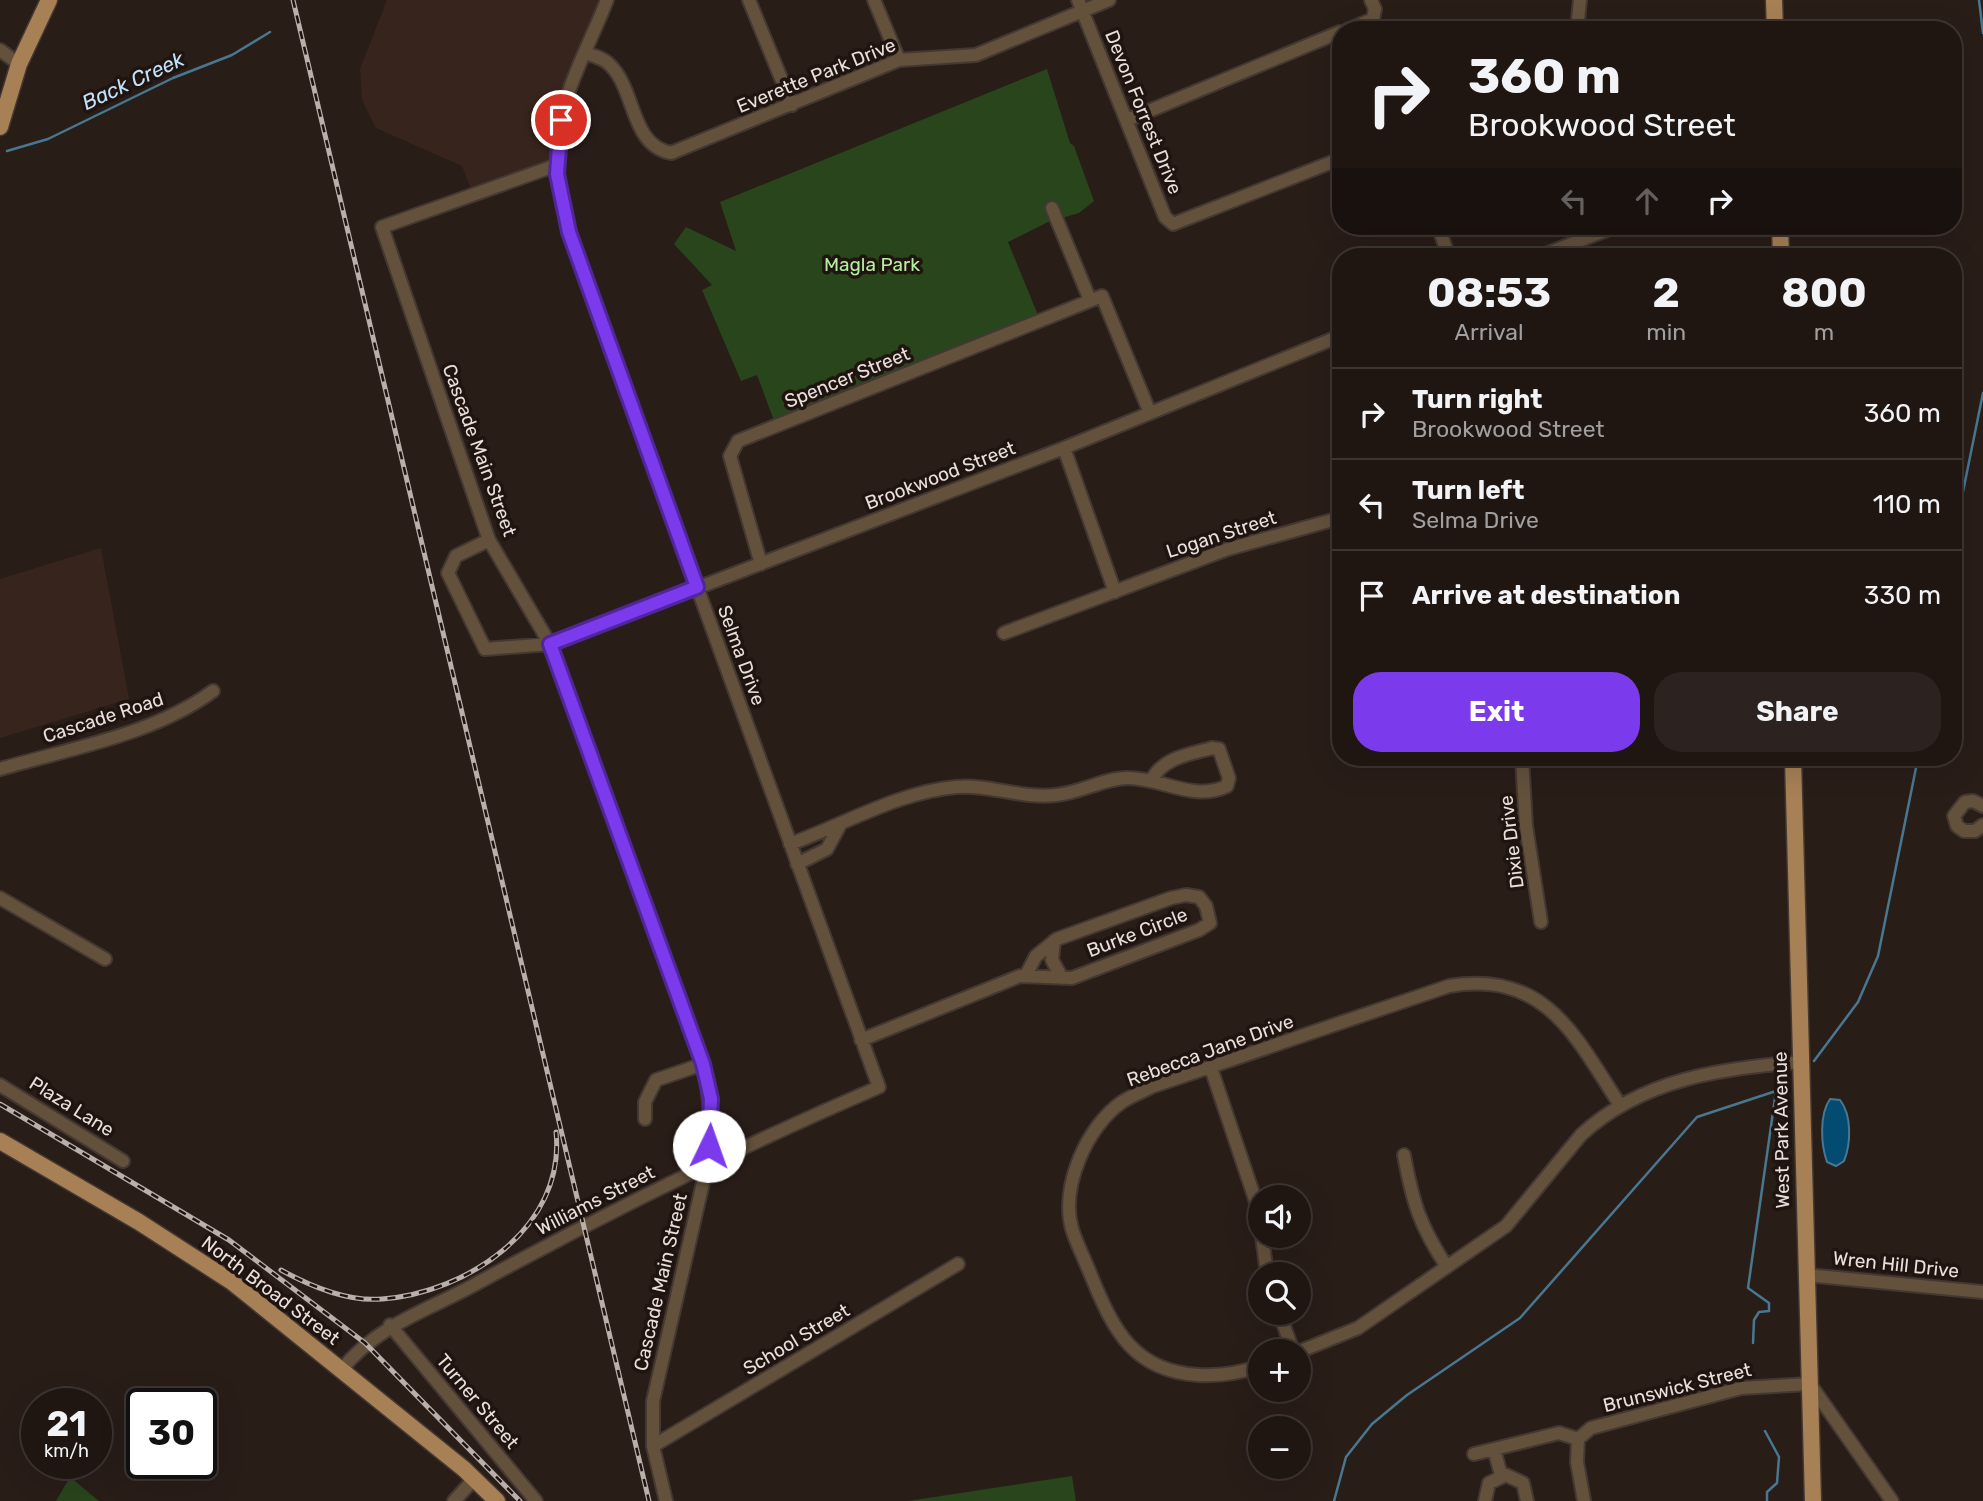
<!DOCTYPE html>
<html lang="en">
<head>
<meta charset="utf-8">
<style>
  :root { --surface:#1f1612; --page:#2c2320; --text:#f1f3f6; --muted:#a19f9f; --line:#3c3532; --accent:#7c3aed }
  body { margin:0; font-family:Rubik,sans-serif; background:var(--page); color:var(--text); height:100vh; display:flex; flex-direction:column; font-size:26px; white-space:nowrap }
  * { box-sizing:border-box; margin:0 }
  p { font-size:23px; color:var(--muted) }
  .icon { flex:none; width:38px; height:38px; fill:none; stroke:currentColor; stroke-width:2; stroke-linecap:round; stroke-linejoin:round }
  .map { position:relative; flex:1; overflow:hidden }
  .drawer { position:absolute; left:1332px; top:248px; width:630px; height:518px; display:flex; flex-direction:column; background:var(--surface); border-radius:28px; box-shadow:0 7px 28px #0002,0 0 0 2px var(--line) }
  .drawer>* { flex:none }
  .banner { position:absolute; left:1332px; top:21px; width:630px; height:214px; border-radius:28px; box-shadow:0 7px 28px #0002,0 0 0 2px var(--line); background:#1f1612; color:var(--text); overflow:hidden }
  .buttons { position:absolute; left:1248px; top:1185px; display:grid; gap:14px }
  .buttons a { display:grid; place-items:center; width:63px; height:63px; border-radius:50%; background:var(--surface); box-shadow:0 7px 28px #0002,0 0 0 2px var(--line); font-size:35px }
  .speed { position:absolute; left:21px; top:1388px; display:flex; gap:14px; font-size:35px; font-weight:700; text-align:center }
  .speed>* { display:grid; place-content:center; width:91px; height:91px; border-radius:50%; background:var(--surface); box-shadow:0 7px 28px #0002,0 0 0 2px var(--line); line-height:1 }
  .speed small { font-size:18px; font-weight:400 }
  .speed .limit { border:4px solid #111; border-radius:10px; background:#fff; color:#111 }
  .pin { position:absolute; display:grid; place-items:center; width:60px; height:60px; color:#fff; margin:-30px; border:4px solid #fff; border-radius:50%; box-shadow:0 2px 7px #0007 }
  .me { position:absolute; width:77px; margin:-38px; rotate:3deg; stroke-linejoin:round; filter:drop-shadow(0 0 5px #0008) }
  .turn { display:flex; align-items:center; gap:24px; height:147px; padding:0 21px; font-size:32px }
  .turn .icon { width:91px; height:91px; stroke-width:2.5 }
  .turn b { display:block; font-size:49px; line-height:60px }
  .lanes { display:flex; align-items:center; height:66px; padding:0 21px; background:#0003; justify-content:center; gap:35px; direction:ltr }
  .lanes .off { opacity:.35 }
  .eta { display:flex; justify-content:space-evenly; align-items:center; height:119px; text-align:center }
  .eta b { font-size:42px; font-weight:700; line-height:49px }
  .button { display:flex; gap:14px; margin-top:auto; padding:14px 21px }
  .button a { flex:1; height:80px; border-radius:28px; background:var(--accent); color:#fff; font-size:28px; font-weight:700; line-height:80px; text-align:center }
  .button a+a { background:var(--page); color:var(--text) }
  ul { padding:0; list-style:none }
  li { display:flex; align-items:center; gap:21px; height:91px; padding:0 21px; border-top:2px solid var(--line) }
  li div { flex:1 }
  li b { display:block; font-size:26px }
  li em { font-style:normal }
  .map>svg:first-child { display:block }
  .built { fill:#37251d }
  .green { fill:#28451c }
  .water { fill:#034b71; stroke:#487891; stroke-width:2 }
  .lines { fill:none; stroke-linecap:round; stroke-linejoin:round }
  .stream { stroke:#487891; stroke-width:2.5 }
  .minor-casing { stroke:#443833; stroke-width:16 }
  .major-casing { stroke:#443833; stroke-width:19 }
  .minor { stroke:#63513c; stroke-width:12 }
  .major { stroke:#a78055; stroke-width:16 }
  .rail-casing { stroke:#b9afab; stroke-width:5 }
  .rail { stroke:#1f140f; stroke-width:2.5; stroke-dasharray:8; stroke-linecap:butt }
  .route-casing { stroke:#51269a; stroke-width:18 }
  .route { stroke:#7c3aed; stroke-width:12 }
  .labels { text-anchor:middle; stroke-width:7; stroke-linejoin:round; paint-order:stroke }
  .street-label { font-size:19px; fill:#e9e0dc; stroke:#1f140f }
  .park-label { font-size:19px; fill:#b6efa0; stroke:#1f140f }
  .water-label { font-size:21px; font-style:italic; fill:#c2e2fb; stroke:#1f140f }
</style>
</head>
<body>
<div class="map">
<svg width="1983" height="1501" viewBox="0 0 1983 1501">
  <rect width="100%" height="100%" fill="#291d18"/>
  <!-- built -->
  <path class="built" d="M387,0H607L568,93L557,165L473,194L462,166L376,128L362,100L360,69Z
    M101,548L129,699L0,738V579Z"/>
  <!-- green -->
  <path class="green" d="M1047,69L1070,143L1074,146L1094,201L1079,213L1048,222L1008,242L1040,320L776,426L757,375L741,381L702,290L712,285L674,244L686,227L736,251L720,202Z
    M1072,1476L1076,1501H908Z
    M70,1477L99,1501H56Z"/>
  <!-- water -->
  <path class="water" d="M1830,1099L1840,1100C1852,1115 1851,1144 1844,1161L1836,1166L1827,1162C1821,1145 1819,1115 1830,1099Z"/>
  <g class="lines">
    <!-- stream -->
    <path class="stream" d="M1979,0L1983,33
      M7,151L48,139L173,78L232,55L270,32
      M1953,541L1983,393
      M1814,1061L1858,1002L1878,956L1918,758
      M1753,1343L1754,1320L1759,1312L1769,1311V1303L1748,1288L1776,1091
      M1765,1431L1779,1457L1777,1483L1767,1492V1501
      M1334,1501L1346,1457L1372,1424L1407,1395L1520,1318L1697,1117L1776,1091L1783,1084"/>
    <defs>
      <path id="minor" d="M749,0L792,105
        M874,0L899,60
        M1078,0L1165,217L1173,224L1340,159
        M1347,30L1373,19L1375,9L1371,0
        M1577,30L1580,0
        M0,50L19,64
        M585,53C594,56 604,58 610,65C636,90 630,145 671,153L899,60L976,55L1109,0
        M1127,120L1340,32
        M557,165L382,227L489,540L550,644L703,1064C711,1100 712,1129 707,1165L653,1401V1446L666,1501
        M1052,208L1090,300
        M1438,226L1449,257
        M1538,257L1617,226
        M1064,448L1115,592
        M489,540L456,556L448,573L485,649L550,644L1064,448L1340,336
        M761,564L730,456L738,441L1102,296L1150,413
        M1004,633L1228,549L1340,518
        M1522,758L1526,826L1541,922
        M0,769C71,748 153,735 213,691
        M1983,806L1973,801L1965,802L1954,816L1957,826L1964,831H1975L1983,825
        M790,844C843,825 898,792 956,787C989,784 1022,799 1056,795C1081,793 1104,778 1128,778C1162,778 1194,802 1227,786L1229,778L1219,749L1212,748C1188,755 1163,757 1151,781
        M797,864L827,849L840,825
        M0,898L105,959
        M1054,941L1052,960L1062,978
        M861,1040L1020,976L1072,978L1199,930L1210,923L1206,906L1199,897L1186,895L1171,898L1057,939L1036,956L1026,975
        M1211,1068L1255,1199L1260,1224
        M0,1085L123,1161
        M645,1119V1102L656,1080L703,1064
        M1404,1155C1413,1204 1420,1226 1447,1267
        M1262,1236L1267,1274
        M1806,1275L1983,1292
        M1279,1312L1293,1351
        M390,1325L536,1501
        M1298,1352L1358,1328L1506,1226L1581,1135C1641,1079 1723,1068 1801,1062
        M1260,1366C1238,1374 1220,1376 1198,1375C1134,1371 1114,1331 1092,1278C1086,1262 1077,1245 1072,1229C1060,1187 1087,1126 1122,1102C1131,1096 1142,1092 1151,1087L1449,986C1546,970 1575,1036 1620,1105
        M342,1369C378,1325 426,1311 474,1285C606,1213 741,1146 879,1087L593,301C573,243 547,182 561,119C570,78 592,39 607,0
        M653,1446L958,1264
        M1494,1449L1501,1475
        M1474,1454L1559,1433L1578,1439
        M454,1501L475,1478
        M1485,1501L1489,1483L1506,1475L1523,1483L1527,1501
        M1584,1501L1577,1462L1578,1439L1591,1428L1741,1388L1810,1384L1892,1501"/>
      <path id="major" d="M1774,0L1775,30
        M0,127L19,64L49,0
        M1780,226L1781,257
        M1793,758L1813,1501
        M0,1141L139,1222L232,1282L464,1469L497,1501"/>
    </defs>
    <!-- minor casing -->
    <use href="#minor" class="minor-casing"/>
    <!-- major casing -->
    <use href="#major" class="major-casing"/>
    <!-- minor -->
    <use href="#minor" class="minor"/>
    <!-- major -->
    <use href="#major" class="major"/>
    <defs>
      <path id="rail" d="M293,0L649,1501
        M0,1104L229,1240L365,1343L520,1501
        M281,1270C310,1286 348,1302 382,1299C466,1293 566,1228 556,1132"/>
    </defs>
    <!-- rail casing -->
    <use href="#rail" class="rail-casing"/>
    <!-- rail -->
    <use href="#rail" class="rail"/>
  </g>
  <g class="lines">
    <defs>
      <path id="route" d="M561,120L557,174L569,232L697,587L550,644L703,1064L711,1099L709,1146"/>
    </defs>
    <!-- route casing -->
    <use href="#route" class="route-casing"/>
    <!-- route -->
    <use href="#route" class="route"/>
  </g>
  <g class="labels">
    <!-- street labels -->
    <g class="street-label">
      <text transform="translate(816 75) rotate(-22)" y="7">Everette Park Drive</text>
      <text transform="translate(1144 112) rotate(68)" y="7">Devon Forrest Drive</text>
      <text transform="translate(847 377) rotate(-22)" y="7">Spencer Street</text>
      <text transform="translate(480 450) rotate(70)" y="7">Cascade Main Street</text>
      <text transform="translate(940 475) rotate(-21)" y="7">Brookwood Street</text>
      <text transform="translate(1221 534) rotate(-18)" y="7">Logan Street</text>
      <text transform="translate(742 655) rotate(70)" y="7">Selma Drive</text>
      <text transform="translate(103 717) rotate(-18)" y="7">Cascade Road</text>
      <text transform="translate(1511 842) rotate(-97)" y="7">Dixie Drive</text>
      <text transform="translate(1137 932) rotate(-21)" y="7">Burke Circle</text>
      <text transform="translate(1210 1050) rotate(-20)" y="7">Rebecca Jane Drive</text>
      <text transform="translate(72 1106) rotate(32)" y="7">Plaza Lane</text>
      <text transform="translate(1781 1130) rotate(-91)" y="7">West Park Avenue</text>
      <text transform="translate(595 1200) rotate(-27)" y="7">Williams Street</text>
      <text transform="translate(1896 1264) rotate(6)" y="7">Wren Hill Drive</text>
      <text transform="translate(660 1282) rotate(-77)" y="7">Cascade Main Street</text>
      <text transform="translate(271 1290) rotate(37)" y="7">North Broad Street</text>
      <text transform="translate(796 1339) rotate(-31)" y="7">School Street</text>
      <text transform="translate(1677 1387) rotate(-14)" y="7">Brunswick Street</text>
      <text transform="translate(478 1401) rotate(50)" y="7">Turner Street</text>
    </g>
    <!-- park labels -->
    <g class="park-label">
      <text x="872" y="271">Magla Park</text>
    </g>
    <!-- water labels -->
    <g class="water-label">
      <text transform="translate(133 81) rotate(-25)" y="7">Back Creek</text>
    </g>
  </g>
</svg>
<div class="buttons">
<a><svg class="icon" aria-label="sound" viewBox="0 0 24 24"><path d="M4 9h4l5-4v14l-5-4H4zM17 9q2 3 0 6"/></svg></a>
<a><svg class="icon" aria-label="search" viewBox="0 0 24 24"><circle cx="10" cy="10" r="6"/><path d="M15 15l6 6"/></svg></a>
<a>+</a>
<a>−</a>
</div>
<div class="speed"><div>21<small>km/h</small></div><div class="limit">30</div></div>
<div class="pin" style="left:561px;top:120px;background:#d93025"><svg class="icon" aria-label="arrive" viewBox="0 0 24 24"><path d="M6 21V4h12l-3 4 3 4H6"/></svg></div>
<svg class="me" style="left:709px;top:1146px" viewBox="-20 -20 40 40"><circle r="19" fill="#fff"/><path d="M0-13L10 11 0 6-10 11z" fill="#7c3aed"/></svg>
<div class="banner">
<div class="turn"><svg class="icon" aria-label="right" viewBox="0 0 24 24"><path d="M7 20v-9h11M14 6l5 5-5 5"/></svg><div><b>360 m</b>Brookwood Street</div></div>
<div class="lanes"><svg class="icon off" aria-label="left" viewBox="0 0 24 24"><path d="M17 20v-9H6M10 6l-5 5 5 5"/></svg><svg class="icon off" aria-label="ahead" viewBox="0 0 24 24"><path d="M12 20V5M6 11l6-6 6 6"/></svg><svg class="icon" aria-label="right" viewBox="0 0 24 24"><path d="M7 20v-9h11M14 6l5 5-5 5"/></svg></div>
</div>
<section class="drawer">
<div class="eta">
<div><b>08:53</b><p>Arrival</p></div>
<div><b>2</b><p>min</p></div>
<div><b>800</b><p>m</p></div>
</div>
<ul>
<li><svg class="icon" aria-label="right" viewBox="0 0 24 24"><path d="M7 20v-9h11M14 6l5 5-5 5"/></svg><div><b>Turn right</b><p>Brookwood Street</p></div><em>360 m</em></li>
<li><svg class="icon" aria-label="left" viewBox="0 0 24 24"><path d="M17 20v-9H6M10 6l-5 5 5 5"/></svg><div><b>Turn left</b><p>Selma Drive</p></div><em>110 m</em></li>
<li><svg class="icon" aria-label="arrive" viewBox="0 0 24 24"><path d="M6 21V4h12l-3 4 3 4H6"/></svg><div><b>Arrive at destination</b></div><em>330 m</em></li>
</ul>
<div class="button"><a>Exit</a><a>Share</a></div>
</section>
</div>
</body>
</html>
